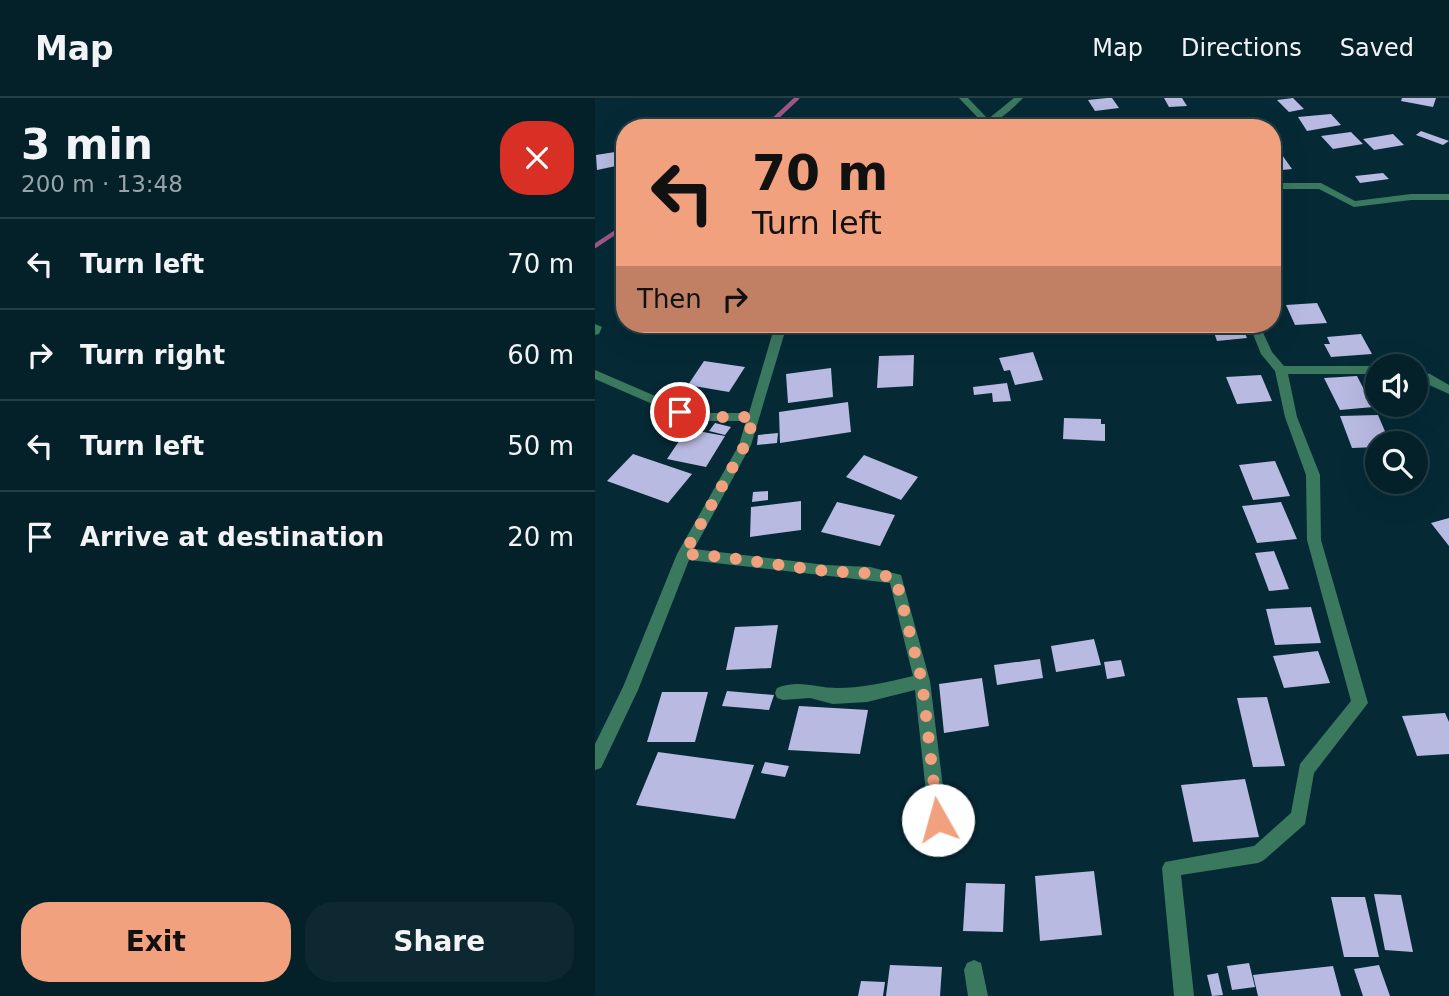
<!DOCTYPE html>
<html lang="en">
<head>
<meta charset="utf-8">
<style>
  :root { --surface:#042028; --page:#0d2830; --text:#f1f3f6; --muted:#97a3a8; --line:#253e45; --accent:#f2a17e }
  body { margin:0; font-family:"DejaVu Sans",sans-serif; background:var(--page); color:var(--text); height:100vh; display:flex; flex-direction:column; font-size:26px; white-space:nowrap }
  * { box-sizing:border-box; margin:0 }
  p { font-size:23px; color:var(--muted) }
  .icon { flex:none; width:38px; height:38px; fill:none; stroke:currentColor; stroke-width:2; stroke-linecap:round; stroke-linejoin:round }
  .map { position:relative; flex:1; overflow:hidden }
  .drawer { display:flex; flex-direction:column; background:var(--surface); width:595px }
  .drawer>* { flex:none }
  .banner { position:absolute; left:21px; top:21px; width:665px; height:214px; border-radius:28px; box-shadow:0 7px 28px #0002,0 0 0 2px var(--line); background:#f2a17e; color:#111; overflow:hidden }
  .fabs { position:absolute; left:770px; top:256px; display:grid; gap:14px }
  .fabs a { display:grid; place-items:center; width:63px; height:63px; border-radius:50%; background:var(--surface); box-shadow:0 7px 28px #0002,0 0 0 2px var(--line); font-size:35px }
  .pin { position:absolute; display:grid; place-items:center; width:60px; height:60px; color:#fff; margin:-30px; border:4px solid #fff; border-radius:50%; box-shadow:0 2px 7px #0007 }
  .me { position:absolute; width:77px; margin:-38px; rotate:353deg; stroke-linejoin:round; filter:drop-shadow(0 0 5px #0008) }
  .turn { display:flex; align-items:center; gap:24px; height:147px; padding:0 21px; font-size:32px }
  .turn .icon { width:91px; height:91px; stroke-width:2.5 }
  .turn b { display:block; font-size:49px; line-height:60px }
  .then { display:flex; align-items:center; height:66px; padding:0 21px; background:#0003; gap:14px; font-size:26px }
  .round { display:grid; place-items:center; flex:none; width:74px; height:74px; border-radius:28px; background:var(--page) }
  .overview { display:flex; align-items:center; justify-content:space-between; height:119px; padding:0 21px }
  h1 { font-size:42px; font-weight:700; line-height:52px }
  .action { display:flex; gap:14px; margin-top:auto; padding:14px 21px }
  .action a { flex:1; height:80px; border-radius:28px; background:var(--accent); color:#111; font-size:28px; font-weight:700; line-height:80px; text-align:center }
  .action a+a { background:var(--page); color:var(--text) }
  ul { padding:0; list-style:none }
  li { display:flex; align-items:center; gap:21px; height:91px; padding:0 21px; border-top:2px solid var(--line) }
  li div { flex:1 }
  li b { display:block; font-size:26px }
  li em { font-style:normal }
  header { display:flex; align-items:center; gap:42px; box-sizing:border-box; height:98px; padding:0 35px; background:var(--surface); border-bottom:2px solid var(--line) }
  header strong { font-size:33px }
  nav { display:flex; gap:38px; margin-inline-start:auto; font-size:24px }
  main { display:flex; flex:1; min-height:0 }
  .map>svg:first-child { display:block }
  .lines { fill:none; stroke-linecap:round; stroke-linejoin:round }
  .stream { stroke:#a05683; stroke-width:4.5 }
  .building { fill:#b9bae2 }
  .street { fill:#3b795f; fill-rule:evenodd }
  .route { stroke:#f2a17e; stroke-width:12; stroke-dasharray:0 21.6 }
</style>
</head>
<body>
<header>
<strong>Map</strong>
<nav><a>Map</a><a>Directions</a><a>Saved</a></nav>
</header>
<main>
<section class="drawer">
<div class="overview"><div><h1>3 min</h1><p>200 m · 13:48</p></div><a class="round" style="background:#d93025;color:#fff"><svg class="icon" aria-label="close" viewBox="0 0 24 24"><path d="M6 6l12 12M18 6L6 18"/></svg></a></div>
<ul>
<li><svg class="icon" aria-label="left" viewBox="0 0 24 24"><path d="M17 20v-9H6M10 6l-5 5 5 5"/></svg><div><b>Turn left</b></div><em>70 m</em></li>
<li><svg class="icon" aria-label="right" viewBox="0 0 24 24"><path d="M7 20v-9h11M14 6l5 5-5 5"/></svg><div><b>Turn right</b></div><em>60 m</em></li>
<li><svg class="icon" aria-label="left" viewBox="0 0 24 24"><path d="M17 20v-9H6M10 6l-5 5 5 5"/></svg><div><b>Turn left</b></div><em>50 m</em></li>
<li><svg class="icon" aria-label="arrive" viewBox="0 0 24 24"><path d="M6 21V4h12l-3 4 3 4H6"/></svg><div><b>Arrive at destination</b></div><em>20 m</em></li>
</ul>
<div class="action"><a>Exit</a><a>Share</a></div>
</section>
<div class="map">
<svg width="854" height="898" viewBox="0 0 854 898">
  <rect width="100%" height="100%" fill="#052a36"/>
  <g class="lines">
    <!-- stream -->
    <path class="stream" d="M170,30L202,0
      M0,148L30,128"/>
  </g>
  <!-- building -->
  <path class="building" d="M512,0H517L524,10L500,13L493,2Z
    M569,0H587L592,8L574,9Z
    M698,0L709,11L694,14L682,2Z
    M807,0H841L838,9L806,3Z
    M736,16L746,27L712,33L703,19Z
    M826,33L854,43L848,47L821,37Z
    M756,34L768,46L738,51L726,38Z
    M798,36L809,47L779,52L768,41Z
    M20,54L21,68L2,72L1,57Z
    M677,54H685L697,71L677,73Z
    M788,75L794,81L765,85L760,78Z
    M722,205L732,225L700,227L691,207Z
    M616,226H646L652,240L622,243Z
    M766,236L777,256L736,259L729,246H735L732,239Z
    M438,254L448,282L420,287L415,272L409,273L404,260Z
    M319,257L318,288L282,290L284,258Z
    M109,263L150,269L134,294L93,287Z
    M236,270L238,299L193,305L191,276Z
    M666,277L677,303L642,306L631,279Z
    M762,278L778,309L745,312L729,280Z
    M412,285L416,303L398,304L397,295L379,297L378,289Z
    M253,304L256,334L185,345L184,314Z
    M783,317L795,345H782V349L757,350L745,318Z
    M469,320L506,321V326H510V343L468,341Z
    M120,325L136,329L130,337L114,333Z
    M92,331L130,338L111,369L72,361Z
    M183,335L182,345L162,347L163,337Z
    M38,356L97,376L73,405L12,383Z
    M269,357L323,379L306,402L251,379Z
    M680,363L695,398L658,402L644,367Z
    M173,393V402L157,404L158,394Z
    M206,403V432L155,439L156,409Z
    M242,404L300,417L285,448L226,434Z
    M686,404L702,441L662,445L647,408Z
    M854,420V448L836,425Z
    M679,453L694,491L674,493L660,455Z
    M716,509L726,545L680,547L671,511Z
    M183,527L176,570L131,572L140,529Z
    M499,541L506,567L461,574L456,548Z
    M723,553L735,585L689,590L678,558Z
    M445,561L448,580L402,587L399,567Z
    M526,562L530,578L512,581L509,564Z
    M387,580L394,628L349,635L344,586Z
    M132,593L179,597L174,612L127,608Z
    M67,594H113L100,644H52Z
    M672,599L690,668L658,669L642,600Z
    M204,608L273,612L265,656L193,652Z
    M850,615L854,624V656L822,658L807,618Z
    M63,654L159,667L140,721L41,707Z
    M170,664L194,668L190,679L166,675Z
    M650,681L664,739L598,744L586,687Z
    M499,773L507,837L445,843L440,778Z
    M371,785L410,786L408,834L368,833Z
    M779,796L806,797L818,854L790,852Z
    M736,799H770L784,859H749Z
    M654,865L660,889L637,892L632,868Z
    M295,867L347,869L345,898H291Z
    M784,867L795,898H768L759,871Z
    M738,868L746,898H663L658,877Z
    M623,875L628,897L617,898L612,877Z
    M266,883L290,884L288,898H263Z"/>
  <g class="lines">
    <!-- street -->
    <path class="street" d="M364,0H373L393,21L419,0H428C411,17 397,30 372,30L387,24Z
      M677,85H726L760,103L816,96H854V102H816L759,109L724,91H677Z
      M0,226L7,229L4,236L0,237Z
      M185,226H196L189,237L156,347L99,451L231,467L275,469L306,477L335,583L352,722L349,728L343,731L337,728L334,722L320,592L272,604L238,606L215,600L188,602L182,600L180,595L182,590C204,581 221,590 242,590C269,590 292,584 318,578L295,485L94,462L43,592L6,670L0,672V646L28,589L82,456L144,347L151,323H109L85,318L0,281V272L88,310L109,315H154L177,237Z
      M437,226H524C511,236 450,236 437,226Z
      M654,226H664L677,254L689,268H782V276H693L702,319L725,377L726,442L773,605L719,675L710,726L669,762L663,765L586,777L599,898H579L567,770L570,764L659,748L696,715L705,666L756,603L712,442L711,377L690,319L680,273L666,256Z
      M821,273L835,276L854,287V296L821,281Z
      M379,862L386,865L393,898H373L369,872L372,865Z"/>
  </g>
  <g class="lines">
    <!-- route -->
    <path class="route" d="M85,314L109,319H159L150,347L89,456C137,458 183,468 231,473C254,475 279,473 301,481L327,583L343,722"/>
  </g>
</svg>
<div class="fabs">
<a><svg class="icon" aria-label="sound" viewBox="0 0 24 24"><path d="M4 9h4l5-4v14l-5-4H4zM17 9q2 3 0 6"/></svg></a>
<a><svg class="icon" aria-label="search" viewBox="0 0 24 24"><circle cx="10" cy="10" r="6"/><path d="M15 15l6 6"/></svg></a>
</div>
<div class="pin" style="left:85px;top:314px;background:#d93025"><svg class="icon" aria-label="arrive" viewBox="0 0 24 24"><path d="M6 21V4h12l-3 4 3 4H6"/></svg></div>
<svg class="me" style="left:343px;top:722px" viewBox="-20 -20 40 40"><circle r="19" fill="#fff"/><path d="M0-13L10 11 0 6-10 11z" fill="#f2a17e"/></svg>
<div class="banner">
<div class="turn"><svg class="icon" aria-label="left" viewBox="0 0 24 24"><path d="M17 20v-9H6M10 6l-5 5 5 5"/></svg><div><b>70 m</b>Turn left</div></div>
<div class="then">Then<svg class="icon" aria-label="right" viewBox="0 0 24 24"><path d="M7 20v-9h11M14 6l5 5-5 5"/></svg></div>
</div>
</div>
</main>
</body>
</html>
